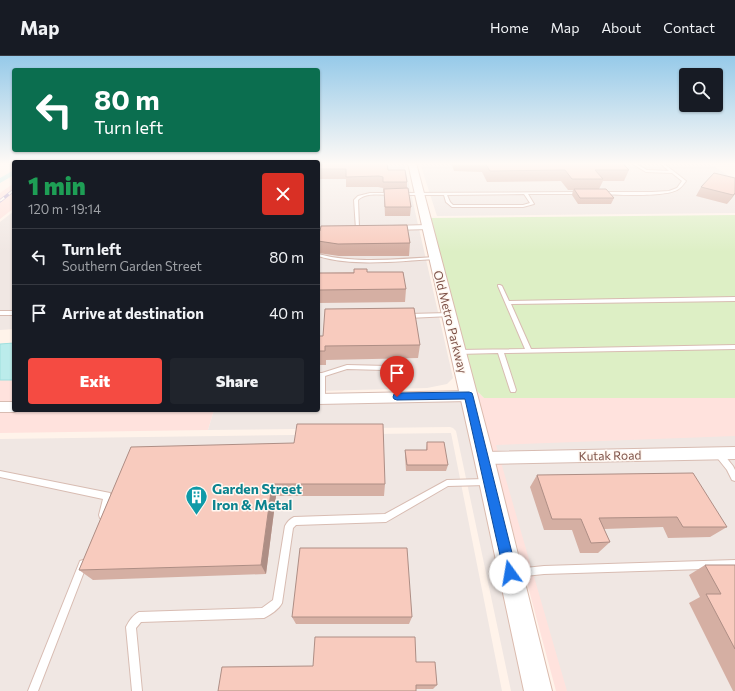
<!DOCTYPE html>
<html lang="en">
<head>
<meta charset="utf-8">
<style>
  :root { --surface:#171b24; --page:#20242c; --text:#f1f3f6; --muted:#9ea1a6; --line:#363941; --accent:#f54b42 }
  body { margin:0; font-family:Commissioner,sans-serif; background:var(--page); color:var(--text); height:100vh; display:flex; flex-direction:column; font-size:15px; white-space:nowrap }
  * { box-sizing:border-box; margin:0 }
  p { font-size:13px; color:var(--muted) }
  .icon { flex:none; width:22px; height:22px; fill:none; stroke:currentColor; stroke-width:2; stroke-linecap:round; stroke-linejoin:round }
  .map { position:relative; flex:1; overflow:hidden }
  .drawer { position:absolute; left:12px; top:104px; width:308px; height:252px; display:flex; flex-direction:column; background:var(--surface); border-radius:4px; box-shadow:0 1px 3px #0004 }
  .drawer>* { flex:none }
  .hud { position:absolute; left:12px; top:12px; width:308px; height:84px; border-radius:4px; box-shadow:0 1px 3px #0004; background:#0b6e4f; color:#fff; overflow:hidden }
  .controls { position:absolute; left:679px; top:12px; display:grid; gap:8px }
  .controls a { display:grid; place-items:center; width:44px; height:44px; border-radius:4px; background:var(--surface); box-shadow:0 1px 3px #0004; font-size:20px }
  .pin { position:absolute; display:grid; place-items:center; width:34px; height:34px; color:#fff; margin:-41px -17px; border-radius:50% 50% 50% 0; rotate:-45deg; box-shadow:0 0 4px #0007 }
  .pin .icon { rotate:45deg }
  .me { position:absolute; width:44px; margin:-22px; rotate:347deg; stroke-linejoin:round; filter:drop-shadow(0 0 3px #0008) }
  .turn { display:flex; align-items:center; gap:14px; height:84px; padding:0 16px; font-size:18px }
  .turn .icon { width:52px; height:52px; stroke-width:2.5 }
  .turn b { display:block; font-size:28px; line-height:34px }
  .round { display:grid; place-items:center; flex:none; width:42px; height:42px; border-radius:4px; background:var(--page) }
  .summary { display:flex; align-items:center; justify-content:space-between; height:68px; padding:0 16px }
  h1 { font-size:24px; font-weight:800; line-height:30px; color:#1e9e55 }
  .cta { display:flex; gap:8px; margin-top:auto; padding:8px 16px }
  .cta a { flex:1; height:46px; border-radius:4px; background:var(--accent); color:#fff; font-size:16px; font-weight:800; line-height:46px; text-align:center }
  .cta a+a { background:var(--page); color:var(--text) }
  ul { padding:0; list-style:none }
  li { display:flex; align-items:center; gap:12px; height:56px; padding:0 16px; border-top:1px solid var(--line) }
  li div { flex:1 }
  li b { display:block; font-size:15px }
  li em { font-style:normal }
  header { display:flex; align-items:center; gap:24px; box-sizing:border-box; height:56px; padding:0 20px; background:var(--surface); border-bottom:1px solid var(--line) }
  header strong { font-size:19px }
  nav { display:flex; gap:22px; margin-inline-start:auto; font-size:14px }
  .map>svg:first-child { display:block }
  .commercial { fill:#ffe2dd }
  .industrial { fill:#f0e7e3 }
  .green { fill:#ddefc5 }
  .water { fill:#bbeceb; stroke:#9fdfde }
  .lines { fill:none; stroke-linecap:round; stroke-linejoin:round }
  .canal { fill:#bbeceb; fill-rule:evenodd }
  .lane-casing { stroke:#d8bcb2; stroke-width:2 }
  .street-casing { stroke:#d8bcb2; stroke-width:2 }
  .secondary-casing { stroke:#dbbbae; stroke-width:2 }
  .lane { fill:#fff; fill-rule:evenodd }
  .street { fill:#fff; fill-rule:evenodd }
  .secondary { fill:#fff; fill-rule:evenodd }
  .rail-casing { stroke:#b3a4cc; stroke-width:3 }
  .rail { stroke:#fff8f2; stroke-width:2; stroke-dasharray:5.5; stroke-linecap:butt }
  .wall { fill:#d5afa3 }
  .shaded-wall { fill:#ae8e85 }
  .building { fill:#f8cbbe; stroke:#ae8e85 }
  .route { fill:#1a73e8; stroke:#114b97 }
  .labels { text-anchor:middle; stroke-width:3; stroke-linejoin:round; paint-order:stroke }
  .street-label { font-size:12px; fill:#7e5248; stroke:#fff8f2 }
  .near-culture-label { font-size:14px; font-weight:bold; fill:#0d838f; stroke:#fff8f2; text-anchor:start }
</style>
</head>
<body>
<header>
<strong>Map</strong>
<nav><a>Home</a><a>Map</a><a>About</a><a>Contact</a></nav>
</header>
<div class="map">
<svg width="735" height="635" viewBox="0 0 735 635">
  <rect width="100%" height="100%" fill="#fff3ea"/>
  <!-- commercial -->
  <path class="commercial" d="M14,127V152L0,163V137Z
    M0,324H14V354H214L208,374L0,377Z
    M475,333L484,342H735V635H556Z"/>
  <!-- industrial -->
  <path class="industrial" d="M318,107H404L453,322L447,328L427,332L318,335Z
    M420,107H709L735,124V157L437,160Z
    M14,155V273L0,274V166Z
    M460,334L526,635H511L456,375L453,372L450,371L208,374L214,354H318V342Z
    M451,377L502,635H0V383Z
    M735,380V635H567L496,389Z"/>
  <!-- green -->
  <path class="green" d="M735,159V342H484L475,333L429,162Z"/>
  <!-- water -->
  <path class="water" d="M14,287V324H0V288Z"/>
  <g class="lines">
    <!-- canal -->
    <path class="canal" d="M14,114V119L0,127V122Z"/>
    <defs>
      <path id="lane" d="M631,107H635L647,114L669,115L660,107H663L686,125C683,129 681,132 677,134C665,141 616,139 601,138V136H652L669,135L677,132L682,125L672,117L646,116Z
        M579,136H580V138H528L534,148L523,151H452L446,146L444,139H402L400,138L402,137ZM524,138L530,147L523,149H453L450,146L447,139Z
        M370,137H391L393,138L391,139C381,139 366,136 358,144L359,172L356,173L354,144L358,140Z
        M318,198C356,208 397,203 435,201L437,202L435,203C399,205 353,211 318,200Z
        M498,229H500L502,230L509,245L735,241V245L511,248L531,293L735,289V293L504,297L516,334L515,336H511L510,334L498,297L458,298L455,296L458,294L525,293L498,230Z
        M0,255H14V259H0Z
        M449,257L452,259L451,260L408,262L405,260L408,258Z
        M347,309L387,310L396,319L400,341L399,343H395L390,320L384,314L347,313L325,320V343L324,345H320L319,343V321H318V317H322Z
        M718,394L721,395L733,410L735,414V425L732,424L727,414L715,399L714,397L715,395Z
        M0,415L110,437L111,440L106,462L103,463L100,462L99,459L103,443L0,421Z
        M486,423L489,424L490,426L489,428L486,429L448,430L386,466L296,469L293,472L282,547C279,553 270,559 264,562L141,566L136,572L142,635H132L126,571C129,565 133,559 139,556L262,552L273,544L285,470C287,466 290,463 294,461L385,458L447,424Z
        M83,504L86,505L87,508L38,635H28L80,505Z
        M735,504V512L544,518L516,521L513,520L512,517L513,514L516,513L544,510Z"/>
      <path id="street" d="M427,169H430V173L392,174L388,172L392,170Z
        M469,335L473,337L475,340L473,343L469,345L318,348V338Z
        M0,346H14V354H19L14,356H0Z
        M735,391V403L484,408L479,406L477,402L479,398L484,396Z"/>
      <path id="secondary" d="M408,107H416L494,402L552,635H524L474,402Z"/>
    </defs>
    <!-- lane casing -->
    <use href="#lane" class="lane-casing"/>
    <!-- street casing -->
    <use href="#street" class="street-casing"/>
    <!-- secondary casing -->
    <use href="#secondary" class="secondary-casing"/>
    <!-- lane -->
    <use href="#lane" class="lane"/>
    <!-- street -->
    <use href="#street" class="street"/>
    <!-- secondary -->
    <use href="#secondary" class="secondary"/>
    <defs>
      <path id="rail" d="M0,145L14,134"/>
    </defs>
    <!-- rail casing -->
    <use href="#rail" class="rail-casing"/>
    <!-- rail -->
    <use href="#rail" class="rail"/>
  </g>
  <!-- wall -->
  <path class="wall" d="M318,107L388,114L407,126V132L411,151L410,160H385L384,136H383V132L378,131H346V123H319L318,127Z
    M451,107H622L629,114L624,125H603L599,133L614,142L611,148H578L572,139L573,134H568L561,125L487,126L482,116L454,115Z
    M701,131L735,138L727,148L696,140Z
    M318,176L410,187L409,200H339L318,197Z
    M367,216L406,233L405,246L318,247V217Z
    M318,280L420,289L418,302L326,304V309H318Z
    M427,386L448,409L446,415H406L405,400V394H426Z
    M131,391L385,428L384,440H276L266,518L93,524L79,514Z
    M537,419L727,471L710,481L668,482L663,471L604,473L610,486L598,497H580L572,474H544L530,431Z
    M705,509H735V635H733L689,547L700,541L689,519Z
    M292,561H412L409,568H296Z
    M416,606L437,629L433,633H416L313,610Z"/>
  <!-- shaded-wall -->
  <path class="shaded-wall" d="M735,137V138L727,148Z
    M272,428L276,440L266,518L261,509Z"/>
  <!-- building -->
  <path class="building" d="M318,107H387L388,114H405L407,126H383V121L379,120L346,121V113H318Z
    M485,107H622L629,114H595L603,123H572L565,114L490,115Z
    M714,117L735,122V137L733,139L701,131Z
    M408,132L411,151H385L384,133Z
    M574,133H606L614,142H580Z
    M407,169L410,187L338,188L318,185V176L320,175L321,170Z
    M354,213H367V216H403L406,233L318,234V217H354Z
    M414,252L420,289L325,290V295H318V280H323L325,253Z
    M297,368H383L385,428H272L261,509L79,514L131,391L294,387Z
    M427,386H444L448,409H407L405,394H427Z
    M693,417L727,471H683L677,461L599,462L610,486L591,487L581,463H552L537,419Z
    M300,492H407L412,561H292Z
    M705,509H735V593L706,538H721Z
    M315,581H415L416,606H435L437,629H416V635H218L222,611L313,610Z"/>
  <!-- sky -->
  <linearGradient id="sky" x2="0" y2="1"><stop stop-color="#96cae9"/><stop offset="0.55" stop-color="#fffaf6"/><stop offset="1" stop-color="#fffaf6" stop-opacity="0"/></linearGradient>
  <rect width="735" height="196" fill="url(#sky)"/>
  <!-- route -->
  <path class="route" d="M469,336L472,337L473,340L517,517L515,522L510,524L506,522L504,517L465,343L397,344L394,343L393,341L394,338L397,337Z"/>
  <!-- icons -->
  <defs>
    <symbol id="building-pin" viewBox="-11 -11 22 30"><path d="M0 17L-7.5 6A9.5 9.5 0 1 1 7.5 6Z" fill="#0f9aa8" stroke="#fff8f2"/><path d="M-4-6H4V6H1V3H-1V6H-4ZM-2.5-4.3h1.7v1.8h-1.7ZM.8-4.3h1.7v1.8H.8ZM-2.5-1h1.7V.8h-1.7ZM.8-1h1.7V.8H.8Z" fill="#fff"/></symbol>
  </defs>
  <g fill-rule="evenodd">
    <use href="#building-pin" x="184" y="428" width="25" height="34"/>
  </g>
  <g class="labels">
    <!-- street labels -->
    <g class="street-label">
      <text transform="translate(450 266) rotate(76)" y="4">Old Metro Parkway</text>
      <text transform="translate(610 400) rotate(-1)" y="4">Kutak Road</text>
    </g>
    <!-- near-culture labels -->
    <g class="near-culture-label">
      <text x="212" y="438">Garden Street<tspan x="212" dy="16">Iron &amp; Metal</tspan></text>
    </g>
  </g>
</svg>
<div class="controls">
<a><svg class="icon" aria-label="search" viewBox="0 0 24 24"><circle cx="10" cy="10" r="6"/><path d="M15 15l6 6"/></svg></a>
</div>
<div class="pin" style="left:397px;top:341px;background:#d93025"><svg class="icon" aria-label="arrive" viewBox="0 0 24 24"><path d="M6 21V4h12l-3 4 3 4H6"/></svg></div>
<svg class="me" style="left:510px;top:517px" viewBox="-20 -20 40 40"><circle r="19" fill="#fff"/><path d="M0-13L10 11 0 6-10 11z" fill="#1a73e8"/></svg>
<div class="hud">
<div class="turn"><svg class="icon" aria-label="left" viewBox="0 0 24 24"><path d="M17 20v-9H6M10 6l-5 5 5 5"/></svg><div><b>80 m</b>Turn left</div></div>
</div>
<section class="drawer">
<div class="summary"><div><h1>1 min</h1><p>120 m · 19:14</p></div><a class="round" style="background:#d93025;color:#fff"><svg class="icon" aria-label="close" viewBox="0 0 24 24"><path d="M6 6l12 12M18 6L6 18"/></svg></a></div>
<ul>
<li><svg class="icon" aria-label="left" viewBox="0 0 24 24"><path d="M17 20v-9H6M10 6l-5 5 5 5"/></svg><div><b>Turn left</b><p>Southern Garden Street</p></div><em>80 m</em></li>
<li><svg class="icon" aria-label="arrive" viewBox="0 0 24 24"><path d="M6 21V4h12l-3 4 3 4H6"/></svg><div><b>Arrive at destination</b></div><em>40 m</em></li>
</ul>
<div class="cta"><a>Exit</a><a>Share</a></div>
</section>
</div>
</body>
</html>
